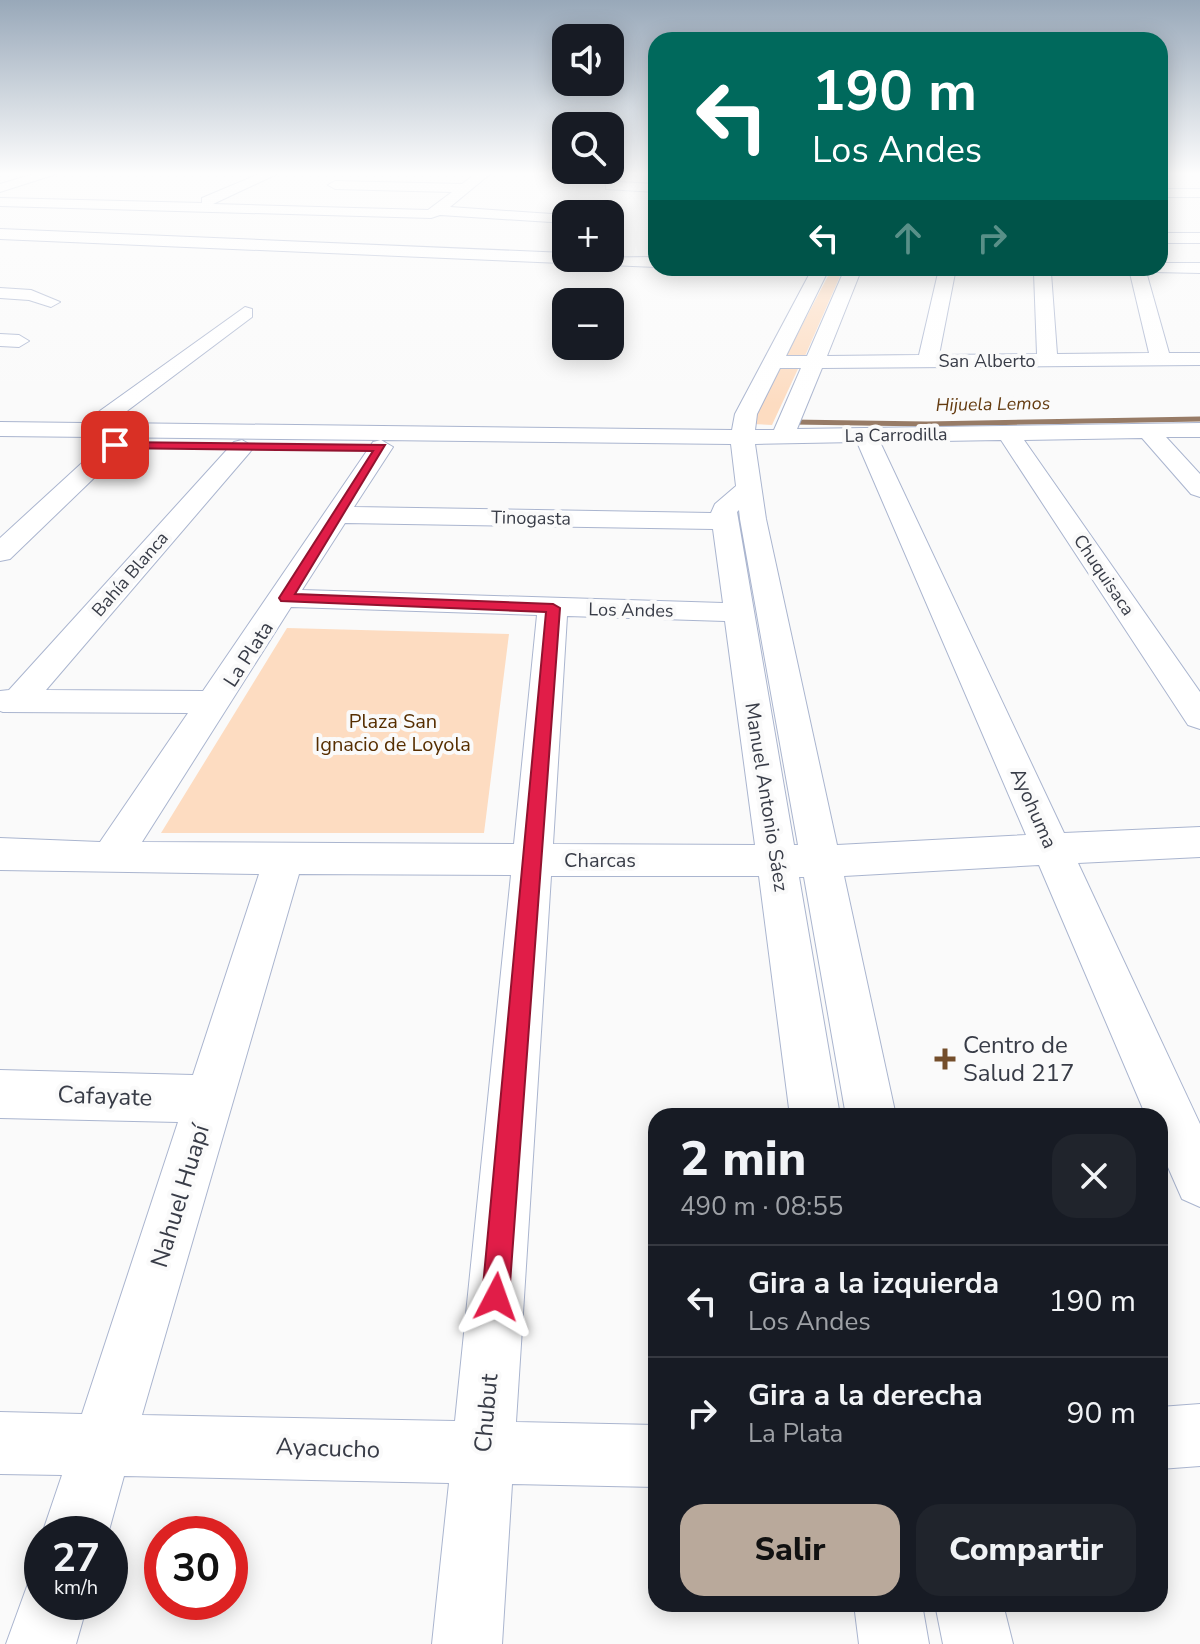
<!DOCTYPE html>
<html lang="es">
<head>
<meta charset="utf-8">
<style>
  :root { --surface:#171b24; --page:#20242c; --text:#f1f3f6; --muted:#9ea1a6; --line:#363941; --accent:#b9a99b }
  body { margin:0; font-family:"Nunito Sans",sans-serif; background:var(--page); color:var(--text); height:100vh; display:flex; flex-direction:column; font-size:30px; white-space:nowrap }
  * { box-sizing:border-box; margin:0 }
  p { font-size:26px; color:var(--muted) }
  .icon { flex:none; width:44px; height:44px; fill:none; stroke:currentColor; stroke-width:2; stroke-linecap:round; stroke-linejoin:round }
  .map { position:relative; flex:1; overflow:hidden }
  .sheet { position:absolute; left:648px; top:1108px; width:520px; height:504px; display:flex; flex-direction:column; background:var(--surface); border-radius:24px; box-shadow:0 4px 20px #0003 }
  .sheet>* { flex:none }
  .guide { position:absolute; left:648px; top:32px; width:520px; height:244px; border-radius:24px; box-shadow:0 4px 20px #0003; background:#00695c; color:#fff; overflow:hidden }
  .fabs { position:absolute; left:552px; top:24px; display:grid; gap:16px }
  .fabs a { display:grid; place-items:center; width:72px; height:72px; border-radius:16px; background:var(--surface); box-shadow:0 4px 20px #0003; font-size:40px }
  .speed { position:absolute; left:24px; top:1516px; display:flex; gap:16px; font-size:40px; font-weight:700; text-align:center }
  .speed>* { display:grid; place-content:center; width:104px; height:104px; border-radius:50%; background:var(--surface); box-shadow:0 4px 20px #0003; line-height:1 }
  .speed small { font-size:20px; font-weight:400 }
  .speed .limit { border:12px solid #d22; background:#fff; color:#111 }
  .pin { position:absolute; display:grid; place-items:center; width:68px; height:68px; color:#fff; margin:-34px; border-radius:16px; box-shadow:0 4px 12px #0006 }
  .me { position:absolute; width:88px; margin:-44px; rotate:4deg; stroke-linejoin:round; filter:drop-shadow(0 0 6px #0008) }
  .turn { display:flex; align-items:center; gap:28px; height:168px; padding:0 32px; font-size:36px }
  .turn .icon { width:104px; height:104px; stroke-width:2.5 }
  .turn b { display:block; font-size:56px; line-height:68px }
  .lanes { display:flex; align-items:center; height:76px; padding:0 32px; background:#0003; justify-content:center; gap:40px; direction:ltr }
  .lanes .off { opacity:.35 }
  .round { display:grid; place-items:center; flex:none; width:84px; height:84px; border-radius:24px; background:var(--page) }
  .overview { display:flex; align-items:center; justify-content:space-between; height:136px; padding:0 32px }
  h1 { font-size:48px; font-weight:800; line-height:60px }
  .action { display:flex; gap:16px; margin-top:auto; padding:16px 32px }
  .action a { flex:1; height:92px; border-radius:24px; background:var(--accent); color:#111; font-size:32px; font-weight:800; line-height:92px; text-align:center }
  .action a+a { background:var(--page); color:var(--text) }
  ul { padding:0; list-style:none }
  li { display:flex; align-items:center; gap:24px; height:112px; padding:0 32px; border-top:2px solid var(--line) }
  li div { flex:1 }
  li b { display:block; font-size:30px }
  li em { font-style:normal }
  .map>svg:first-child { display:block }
  .green { fill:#fddcc1 }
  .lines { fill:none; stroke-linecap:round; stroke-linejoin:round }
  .stream { stroke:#977b66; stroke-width:5 }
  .minor-casing { stroke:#aab5cf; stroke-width:2 }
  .minor { fill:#fff; fill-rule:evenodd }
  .route { fill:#e11d48; stroke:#92132f; stroke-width:2 }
  .poi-dot { fill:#744e2b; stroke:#fafafa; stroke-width:3 }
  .labels { text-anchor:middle; stroke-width:8; stroke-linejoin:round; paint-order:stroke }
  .far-street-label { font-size:18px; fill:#383c47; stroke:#fafafa }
  .far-water-label { font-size:18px; font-style:italic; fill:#643b10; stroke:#fafafa }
  .street-label { font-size:20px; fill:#383c47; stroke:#fafafa }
  .park-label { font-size:20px; fill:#562e00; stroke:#fafafa }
  .near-poi-label { font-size:24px; fill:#383c47; stroke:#fafafa; text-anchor:start }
  .near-street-label { font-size:24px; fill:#383c47; stroke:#fafafa }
</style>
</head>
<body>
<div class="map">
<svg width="1200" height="1644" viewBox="0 0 1200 1644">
  <rect width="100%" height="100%" fill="#fafafa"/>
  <!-- green -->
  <path class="green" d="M829,274H841L805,356H786Z
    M780,369H798L772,425L751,424Z
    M287,628L509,634L484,833H161Z"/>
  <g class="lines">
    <!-- stream -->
    <path class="stream" d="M792,422L927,424L1200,419"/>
    <defs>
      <path id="minor" d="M34,174H56L0,192V184Z
        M259,174H277L213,204L428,210L452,192L335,189L328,185L335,181L462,184L475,174H490L450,207L566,215V223L440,215L431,218L0,206V198L202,203V198Z
        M605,174H619L618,182L656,184V192L606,189Z
        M1160,189H1200V197H1160Z
        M0,229L566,253V258L656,257V267L0,239Z
        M1160,233H1200V243H1160Z
        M1160,263H1200V273L1154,272L1152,268H1160Z
        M772,268H1145L1169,353H1200V365L822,368L797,429L1200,423V437H1166L1200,474V497L1191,494L1142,438L1024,440L1200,692V729L1188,725L1001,440L880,442L1064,833L1200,827V857L1078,863L1200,1124V1207L1182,1199L1160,1149V1116H1146L1039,865L844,876L896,1116H846L804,877H799L840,1116H790L759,876H551L516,1422L656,1425V1487L512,1484L502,1644H432L449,1483L124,1476L108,1534H42L62,1475L0,1474V1412L82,1414L178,1122L0,1118V1070L193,1075L259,874L0,870V838L100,842L188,713L3,712L0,711V691L9,690L234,442L242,440L254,447L250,452L46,690L203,691L373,442L381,440L0,436V422L83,423L245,307L252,309V317L111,423L732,430L735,414L810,273H780ZM1129,269L1149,353L1057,354L1051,273H1121ZM827,273H843L807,356H786ZM860,273H938L919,355L827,356ZM955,273H1034L1037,354L939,355ZM780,368H801L774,430H755L757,414ZM381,440L731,444L736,486L715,504L711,513L354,507L393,447ZM857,442L1026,835L837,845L766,519L755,444ZM739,510L740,519L798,845H794L737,512ZM345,523L713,529L723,603L302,590ZM291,607L537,615L514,844L142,842ZM567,616L725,621L755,845L553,844ZM299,874L511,875L455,1421L142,1415Z
        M0,288L31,290L60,302L51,307L29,300L0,298Z
        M0,334L19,335L29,341L19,347L0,346Z
        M115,438L123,440L127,445L123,450L10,559L0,561V538L107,440Z
        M1200,1404V1466L1160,1469V1407Z
        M42,1573V1602H88L76,1644H6L30,1578Z
        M854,1604H922L929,1644H859Z
        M935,1604H1003L1013,1644H943Z"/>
    </defs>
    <!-- minor casing -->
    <use href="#minor" class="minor-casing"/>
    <!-- minor -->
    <use href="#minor" class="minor"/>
  </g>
  <!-- sky -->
  <linearGradient id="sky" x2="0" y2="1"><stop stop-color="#98a8b9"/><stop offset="0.43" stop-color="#fdfdfd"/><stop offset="1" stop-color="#fdfdfd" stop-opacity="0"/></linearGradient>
  <rect width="1200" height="404" fill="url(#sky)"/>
  <!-- route -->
  <path class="route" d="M115,442L385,445L295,594L553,604L560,608L509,1297L505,1306L496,1310L486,1306L482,1297L546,612L281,601L279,598L373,451L111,448Z"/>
  <!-- markers -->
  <path class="poi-dot" d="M941 1047h8v8h8v8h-8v8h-8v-8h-8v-8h8z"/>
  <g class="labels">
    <!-- far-street labels -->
    <g class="far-street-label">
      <text x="987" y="367">San Alberto</text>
      <text transform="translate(896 435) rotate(-1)" y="6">La Carrodilla</text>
      <text transform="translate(531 518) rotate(1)" y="6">Tinogasta</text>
      <text transform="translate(130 574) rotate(-49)" y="6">Bahía Blanca</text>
      <text transform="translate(1104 575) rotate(56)" y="6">Chuquisaca</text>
      <text transform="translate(631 610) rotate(1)" y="6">Los Andes</text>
    </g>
    <!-- far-water labels -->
    <g class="far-water-label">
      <text transform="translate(993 404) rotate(-1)" y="6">Hijuela Lemos</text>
    </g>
    <!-- street labels -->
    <g class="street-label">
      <text transform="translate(248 654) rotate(-57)" y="7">La Plata</text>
      <text transform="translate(767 797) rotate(81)" y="7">Manuel Antonio Sáez</text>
      <text transform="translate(1034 808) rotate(66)" y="7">Ayohuma</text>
      <text x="600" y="867">Charcas</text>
    </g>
    <!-- park labels -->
    <g class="park-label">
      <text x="393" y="728">Plaza San<tspan x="393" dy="23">Ignacio de Loyola</tspan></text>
    </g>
    <!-- near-poi labels -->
    <g class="near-poi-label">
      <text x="963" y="1053">Centro de<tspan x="963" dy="28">Salud 217</tspan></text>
    </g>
    <!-- near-street labels -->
    <g class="near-street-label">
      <text transform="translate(105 1096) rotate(2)" y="8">Cafayate</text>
      <text transform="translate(180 1196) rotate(-73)" y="8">Nahuel Huapí</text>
      <text transform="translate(486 1413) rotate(-85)" y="8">Chubut</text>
      <text transform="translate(328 1448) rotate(2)" y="8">Ayacucho</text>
    </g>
  </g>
</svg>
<div class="fabs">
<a><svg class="icon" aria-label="sound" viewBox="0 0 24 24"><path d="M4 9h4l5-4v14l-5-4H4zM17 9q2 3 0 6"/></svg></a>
<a><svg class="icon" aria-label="search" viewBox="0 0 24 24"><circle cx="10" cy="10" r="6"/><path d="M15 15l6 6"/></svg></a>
<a>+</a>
<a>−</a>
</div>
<div class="speed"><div>27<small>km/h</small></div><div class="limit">30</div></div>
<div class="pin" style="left:115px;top:445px;background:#d93025"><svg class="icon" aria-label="arrive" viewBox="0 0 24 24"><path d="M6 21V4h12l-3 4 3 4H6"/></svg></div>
<svg class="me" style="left:496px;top:1297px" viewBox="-20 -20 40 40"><path d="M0-17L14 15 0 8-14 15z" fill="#e11d48" stroke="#fff" stroke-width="4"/></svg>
<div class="guide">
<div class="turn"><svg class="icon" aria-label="left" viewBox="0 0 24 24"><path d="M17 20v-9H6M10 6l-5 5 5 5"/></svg><div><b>190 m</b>Los Andes</div></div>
<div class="lanes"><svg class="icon" aria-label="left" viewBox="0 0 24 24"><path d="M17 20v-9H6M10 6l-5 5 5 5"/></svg><svg class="icon off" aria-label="ahead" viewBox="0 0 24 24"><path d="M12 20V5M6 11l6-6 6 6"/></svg><svg class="icon off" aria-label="right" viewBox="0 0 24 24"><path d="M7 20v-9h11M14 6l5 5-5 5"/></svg></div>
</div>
<section class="sheet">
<div class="overview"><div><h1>2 min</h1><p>490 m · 08:55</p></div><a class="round"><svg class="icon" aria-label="close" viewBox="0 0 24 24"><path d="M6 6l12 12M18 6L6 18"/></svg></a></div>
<ul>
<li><svg class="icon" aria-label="left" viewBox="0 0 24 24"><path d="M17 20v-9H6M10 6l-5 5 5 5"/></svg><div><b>Gira a la izquierda</b><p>Los Andes</p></div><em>190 m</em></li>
<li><svg class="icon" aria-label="right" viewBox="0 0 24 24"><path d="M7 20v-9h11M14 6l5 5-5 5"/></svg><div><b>Gira a la derecha</b><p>La Plata</p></div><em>90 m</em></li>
</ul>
<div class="action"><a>Salir</a><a>Compartir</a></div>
</section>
</div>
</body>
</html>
